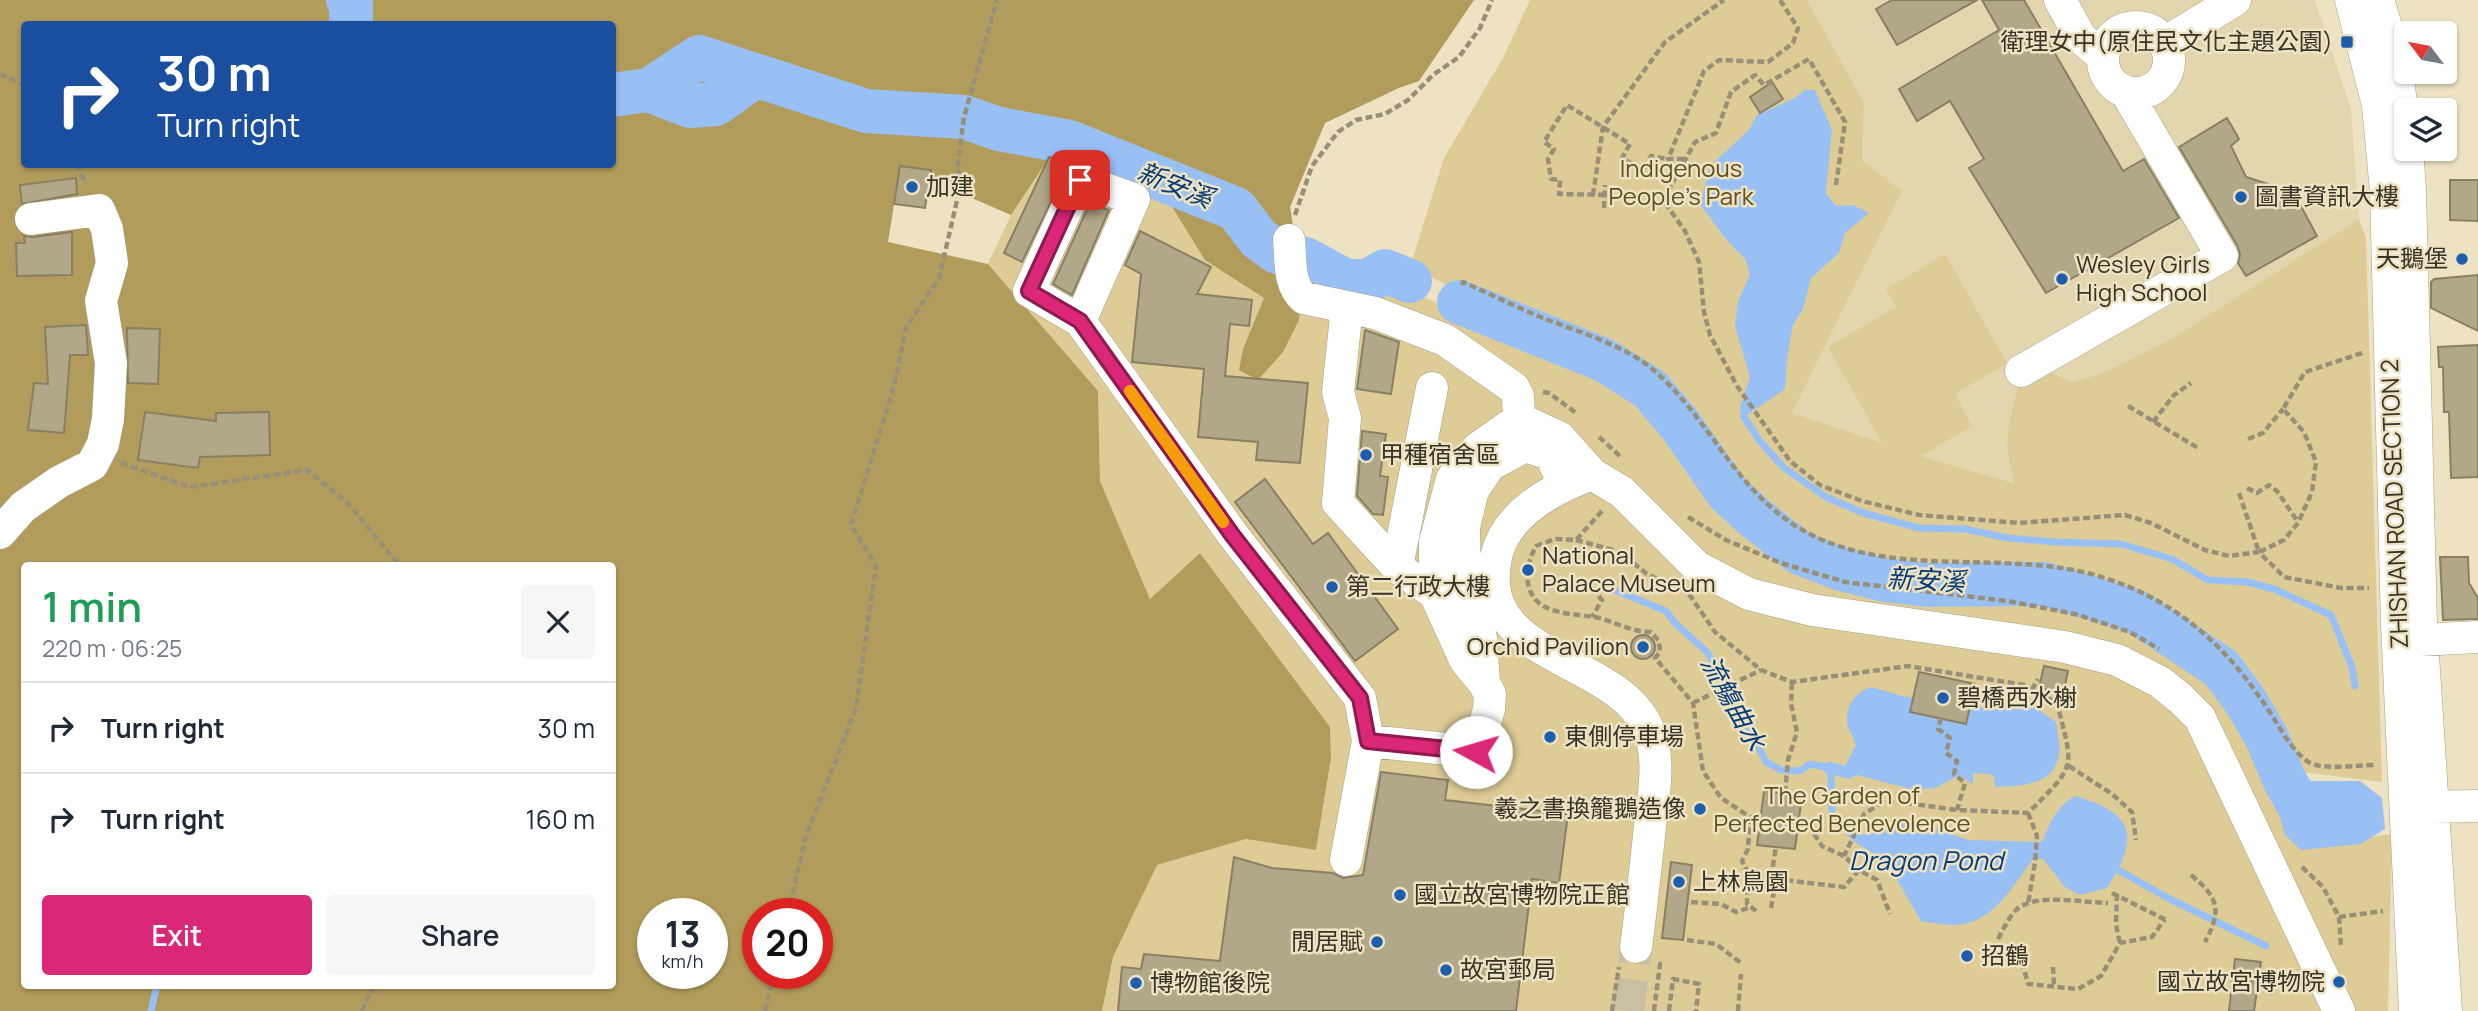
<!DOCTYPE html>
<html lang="en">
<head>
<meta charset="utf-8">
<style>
  :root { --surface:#fff; --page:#f6f6f7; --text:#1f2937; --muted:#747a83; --line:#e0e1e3; --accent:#db2777 }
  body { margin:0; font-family:Manrope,"Noto Sans TC",sans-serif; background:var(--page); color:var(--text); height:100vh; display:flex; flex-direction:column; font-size:26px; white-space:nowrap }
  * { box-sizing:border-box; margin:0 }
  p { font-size:23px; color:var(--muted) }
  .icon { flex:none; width:38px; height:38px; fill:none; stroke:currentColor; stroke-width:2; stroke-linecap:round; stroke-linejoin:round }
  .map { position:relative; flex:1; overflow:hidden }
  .sheet { position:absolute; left:21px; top:562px; width:595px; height:427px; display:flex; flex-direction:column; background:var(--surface); border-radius:7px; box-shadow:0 2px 5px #0004 }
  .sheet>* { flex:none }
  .top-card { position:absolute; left:21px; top:21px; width:595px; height:147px; border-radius:7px; box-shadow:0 2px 5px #0004; background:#1a4fa0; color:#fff; overflow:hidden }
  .needle { width:46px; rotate:302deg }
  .fabs { position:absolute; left:2394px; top:21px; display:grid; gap:14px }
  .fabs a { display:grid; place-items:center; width:63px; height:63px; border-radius:7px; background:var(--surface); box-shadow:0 2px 5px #0004; font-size:35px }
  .speed { position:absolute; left:637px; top:898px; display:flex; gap:14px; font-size:35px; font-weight:700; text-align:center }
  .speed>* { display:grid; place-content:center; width:91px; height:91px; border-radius:50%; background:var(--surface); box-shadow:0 2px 5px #0004; line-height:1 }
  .speed small { font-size:18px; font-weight:400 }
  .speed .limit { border:10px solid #d22; background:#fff; color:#111 }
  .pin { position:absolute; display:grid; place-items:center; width:60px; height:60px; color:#fff; margin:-30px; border-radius:14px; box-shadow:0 4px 10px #0006 }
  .me { position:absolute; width:77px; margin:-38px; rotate:276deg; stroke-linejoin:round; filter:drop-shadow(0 0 5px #0008) }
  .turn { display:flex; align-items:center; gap:24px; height:147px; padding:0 21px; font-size:32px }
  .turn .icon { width:91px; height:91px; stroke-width:2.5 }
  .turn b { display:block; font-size:49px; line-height:60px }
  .round { display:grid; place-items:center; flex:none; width:74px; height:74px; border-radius:7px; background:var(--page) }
  .head { display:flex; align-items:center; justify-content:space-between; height:119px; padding:0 21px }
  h1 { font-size:42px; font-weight:600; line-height:52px; color:#1e9e55 }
  .action { display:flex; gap:14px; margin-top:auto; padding:14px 21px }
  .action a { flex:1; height:80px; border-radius:7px; background:var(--accent); color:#fff; font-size:28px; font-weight:600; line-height:80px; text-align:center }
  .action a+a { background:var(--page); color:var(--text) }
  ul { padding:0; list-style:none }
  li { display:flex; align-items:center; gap:21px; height:91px; padding:0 21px; border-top:2px solid var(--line) }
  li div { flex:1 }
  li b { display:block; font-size:26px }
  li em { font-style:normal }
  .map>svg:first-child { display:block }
  .built { fill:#e3d6af }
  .green { fill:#decc97 }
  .forest { fill:#b29c5c; fill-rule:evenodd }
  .water { fill:#98c0f5 }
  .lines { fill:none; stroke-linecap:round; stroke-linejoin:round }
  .stream { stroke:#98c0f5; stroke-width:7 }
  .river { stroke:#98c0f5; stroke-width:44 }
  .building { fill:#b1a789; stroke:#897f62; stroke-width:2 }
  .minor-tunnel { stroke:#c9bfa3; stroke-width:32; stroke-dasharray:32 16; stroke-linecap:butt }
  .minor-casing { stroke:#a99f81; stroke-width:33 }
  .path { stroke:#978f78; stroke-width:4.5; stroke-dasharray:7 3.5; stroke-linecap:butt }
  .minor { stroke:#fff; stroke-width:32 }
  .route-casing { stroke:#8e194d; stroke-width:18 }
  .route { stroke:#db2777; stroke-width:12 }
  .slow { stroke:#f59e0b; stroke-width:12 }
  .poi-dot { fill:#1c5dad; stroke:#ede2c2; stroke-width:2.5 }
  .labels { text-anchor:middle; stroke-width:5; stroke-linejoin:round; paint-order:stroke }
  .poi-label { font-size:24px; fill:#373327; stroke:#ede2c2; text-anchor:start }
  .park-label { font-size:24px; fill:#5f4f1d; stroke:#ede2c2 }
  .street-label { font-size:24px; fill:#373327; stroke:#ede2c2 }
  .water-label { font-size:26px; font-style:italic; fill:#073c7a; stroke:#ede2c2 }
</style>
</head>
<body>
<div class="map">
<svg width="2478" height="1011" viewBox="0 0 2478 1011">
  <rect width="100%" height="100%" fill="#ede2c2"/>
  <!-- built -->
  <path class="built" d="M1807,0H2315L2351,109L2359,219L2173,338L2101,374L2072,382L2041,368L2007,449L2015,483L1921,456L1792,413L1902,191L1862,160L1863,103Z"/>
  <!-- green -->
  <path class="green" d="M1530,0H1807L1864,103L1862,160L1902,191L1792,413L1882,443L1828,347L1896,307L1886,289L1945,254L2007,363L1955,394L1972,426L1921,456L2014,483L2007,449L2009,424L2019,381L2041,368L2072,382L2101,374L2173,338L2359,219L2366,238L2382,782L2302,772L2237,672L2180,616L2102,580L1984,569L1894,565L1808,542L1756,507L1720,466L1665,388L1614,354L1490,306L1410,267L1444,158L1503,58Z
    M1058,144L1161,189L1306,277L1364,298L1395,285L1586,366L1638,399L1710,495L1780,556L1907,583L2026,599L2132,621L2210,675L2259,757L2304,847L2392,834L2388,1011H1102L1113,957L1157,865L1246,839L1316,850L1331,758L1330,727L1200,553L1150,599L1100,481L1098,391L988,264L1011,215Z"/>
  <!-- forest -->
  <path class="forest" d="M0,0H1474L1419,81L1399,88L1325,123L1290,207L1302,280L1299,320L1283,352L1258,380L1239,370L1243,349L1264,298L1205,260L1161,189L1058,144L1011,215L900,167L888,242L988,264L1098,391L1100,481L1150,599L1200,553L1330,727L1331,758L1316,850L1246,839L1157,865L1113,957L1102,1011H0ZM24,24H612V164H24ZM24,565H612V985H24ZM653,914H712V973H653ZM758,914H817V973H758Z"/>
  <!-- water -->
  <path class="water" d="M1805,90H1815L1832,130L1826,193L1836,206L1853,205L1869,213L1845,233L1839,253L1811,278L1803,309L1793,325L1787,358L1785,389L1741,419L1740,408L1750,377L1735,326L1738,302L1750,274L1745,259L1725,238L1700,204L1710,166L1749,130L1757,115L1793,99Z
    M1871,687L1902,696L1975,708L2026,701L2056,722C2057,732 2061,746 2059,755C2054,786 2019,786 1995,787L1994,777L1990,774L1973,773V785L1960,775L1935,788L1915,790L1857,775L1849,779L1824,772L1828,761L1845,766L1856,745C1854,738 1848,729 1847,723C1846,705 1856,692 1871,687Z
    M2281,758L2306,781H2360L2382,798L2385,829L2361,844L2301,850L2285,835L2267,769L2274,760Z
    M2075,796C2135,813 2140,837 2107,888L2080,895L2065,887L2043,859H2033C2013,886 1993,924 1955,925C1944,925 1932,923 1921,921L1886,861L1856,843L1859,834L1868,835L1895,821L1911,820L1968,840L2042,842C2050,823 2056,807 2075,796Z"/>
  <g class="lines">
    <!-- stream -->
    <path class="stream" d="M1744,417L1759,440L1783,467L1826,497L1863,513L1919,528L1964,529L2008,538L2056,542L2121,544L2172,559L2208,580L2248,582L2274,589L2331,615L2352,667L2355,686
      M1612,589L1666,611L1675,623L1707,652L1728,686L1766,762L1781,770L1800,771L1810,764L1826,767L1831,775L1832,817L1857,839L1865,841
      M2111,866L2168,898L2266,946
      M151,1011L157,985"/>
    <!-- river -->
    <path class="river" d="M348,0L351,2V24
      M649,90L690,106L716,104L755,76
      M612,95L649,90L699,57L866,111L964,117L999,129L1069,142L1236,209L1258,238L1277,252L1305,259L1346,281H1368L1385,271L1410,281
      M1459,302L1604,360L1650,389L1681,426L1727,492L1754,517L1800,553L1841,569L1885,580L1927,585L2044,584L2135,611L2221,668L2246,702L2267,738L2284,779L2303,813"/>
  </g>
  <!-- building -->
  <path class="building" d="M1892,0H1977L1897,45L1876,9Z
    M1982,0H2024L2123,171L2144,159L2179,218L2046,293L1969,168L1984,159L1950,101L1917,121L1899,89L1999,30Z
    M1772,82L1783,99L1760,113L1750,97Z
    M2227,118L2239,139L2231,146L2246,177L2271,185L2286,200L2294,193L2317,236L2246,276L2238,263L2240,255L2238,247L2179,147Z
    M1049,157L1068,166L1022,262L1004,253Z
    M900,166L931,170L925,208L894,204Z
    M76,178L77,194L22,204L20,185Z
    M2450,180H2478V221L2450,220Z
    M1090,203L1109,210L1072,295L1053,284Z
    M1140,231L1211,267L1197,294L1252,300L1249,326L1230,324L1225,376L1308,383L1300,463L1256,460L1258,442L1198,437L1204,369L1132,362L1141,274L1125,265Z
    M72,232V275L17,276L16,243H25L24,236L33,237Z
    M2478,275V331L2431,308V282L2434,279Z
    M86,325L88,355H70L64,433L28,430L34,383L48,384L45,327Z
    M127,328L160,329L158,384L128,383Z
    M1365,330L1399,342L1391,394L1357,389Z
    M2478,345V477L2451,478L2449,412H2444L2443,367H2439L2438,347Z
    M145,412L216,421V413L269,412L270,455L200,457L198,468L138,460Z
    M1362,431L1386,434L1380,476L1388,477L1383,515L1373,514L1357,496Z
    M1265,479L1313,544L1328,533L1398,629L1355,661L1235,502Z
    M2440,557H2468L2469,583L2478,598V619L2443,620Z
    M1631 647a12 12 0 1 1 24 0a12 12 0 1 1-24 0Z
    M2044,666L2068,671L2063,694L2039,688Z
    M1919,672L1975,684L1966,724L1910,712Z
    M1381,772L1448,780L1445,800L1568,814L1559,883L1532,879L1516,1011H1118L1122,967L1141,969L1144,954L1220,961L1234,857L1272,868L1333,873L1343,878L1363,875Z
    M1764,791L1802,795L1795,849L1757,845Z
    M1671,862L1692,865L1683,940L1662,938Z
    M2235,959L2261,962L2254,1011H2229Z"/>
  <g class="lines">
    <!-- minor-tunnel -->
    <path class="minor-tunnel" d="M1628,1011L1636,947"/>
    <defs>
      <path id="minor" d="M2060,0L2081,38L2102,56
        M2351,0L2378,105L2386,191L2397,625L2415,1011
        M2378,0L2394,52L2406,138
        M2103 60a33 33 0 1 1 66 0a33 33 0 1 1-66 0Z
        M2166,42L2235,0
        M2407,149L2410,189L2421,624L2446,1011
        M1289,240C1291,259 1288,285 1304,298L1375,313L1445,340L1514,388L1518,396L1519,419
        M1080,321L1029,291L1080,180L1134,199L1080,321L1233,535L1360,698L1368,741
        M2021,371L2222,256L2126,92
        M0,533L23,507L59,482L92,465L103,444L108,419L111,363L101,301L112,263L107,229L99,210L31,219
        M1397,567L1432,388
        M1435,594V542L1452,479L1478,448L1519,419L1559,437L1592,474
        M2400,641L2478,637
        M1484,683L1481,638L1465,582L1464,527L1473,490L1490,465L1525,446L1550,454L1564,484
        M2415,807L2478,806
        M1346,860L1368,741L1477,752L1489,709L1490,694L1484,683L1465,660L1435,594L1397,567L1338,503L1345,418L1338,392L1347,307
        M1636,947C1641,910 1645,873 1649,836C1652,801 1663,760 1647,726C1612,655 1474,660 1496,557C1506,513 1552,489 1592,474L1622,492L1697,567L1749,594L1812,610L2065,647L2117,660L2160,682L2181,699L2200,718L2339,1011"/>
    </defs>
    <!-- minor casing -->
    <use href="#minor" class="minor-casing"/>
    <!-- path -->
    <path class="path" d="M0,74L24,85
      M1684,159H1668L1704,71L1719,60L1768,62L1793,43L1798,28L1780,0
      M77,164L86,184
      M1836,185L1845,122L1809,59L1764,85L1755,75L1731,92L1716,133L1695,142L1663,200L1685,231L1699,262L1704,312L1710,335L1737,386L1790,461L1820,485L1862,501L1919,515L2019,523L2125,515L2151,523L2205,550L2229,556L2259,552L2284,577L2341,588H2369
      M1593,195L1603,127L1665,42L1724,0
      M1605,195L1559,194L1560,180L1551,179L1548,159L1554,149L1544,142L1567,105L1630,144L1622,158L1643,170L1651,156L1668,159
      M1604,208L1605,185
      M1295,215L1312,166L1338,132L1356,120L1385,114L1408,100L1433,75L1459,57L1480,28L1492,0
      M1462,285L1463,282C1490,294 1516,307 1543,318C1581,333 1625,345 1656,372C1717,427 1738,501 1818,538C1893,572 1983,556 2061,568C2092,572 2127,584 2154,599C2208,628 2245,672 2276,722C2284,735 2300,762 2316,765C2332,769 2359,765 2376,765
      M1543,392L1549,393L1576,413
      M2128,406L2198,448
      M2153,422L2174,395L2191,383
      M1599,437L1621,457
      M2248,439L2263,433L2283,409
      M121,463L190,487L307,470L347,502L399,565
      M2247,488L2257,493L2269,485L2277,491L2298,522
      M2239,493L2259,552L2284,540L2298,523L2312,492L2316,462L2304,432L2283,409L2305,372L2365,352
      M1602,511L1576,540L1555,539L1536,546C1522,572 1523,603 1556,611C1570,615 1585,615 1599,618C1617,623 1632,632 1651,632L1659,641L1660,652L1655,658L1693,703L1703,771L1721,798L1750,817L1761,818
      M1688,517L1726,540L1781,563L1845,582L2008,601L2075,614L2130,632L2159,649
      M1576,540L1620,552L1647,574L1678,589
      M1592,588L1602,600L1592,617
      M1689,594L1715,632L1761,670L1792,682L1908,666L2024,685L2057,703C2074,770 2077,764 2028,813L1957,810L1899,802L1881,803L1864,814L1844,856
      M2032,690L2038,679
      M1693,703L1761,670
      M1941,718L1938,729L1950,738L1946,753L1957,761L1954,774L1965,783L1957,810
      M2069,766L2112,794L2132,812L2136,840
      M1785,793L1788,760L1797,732L1791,704L1792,682
      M2028,813L2037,836L2035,862L2028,904
      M1750,817L1748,849L1742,861L1748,873L1747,904L1756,911
      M1799,822L1807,823L1822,846L1844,856L1859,870L1877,880L1890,914
      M2302,867L2323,887L2339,917L2383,911
      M2191,875C2219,898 2222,910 2205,942
      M1776,879L1844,887L1859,870
      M2112,893L2168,921
      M2117,894L2116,925L2120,943
      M1691,902L1721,904L1736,912L1751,907
      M1771,908L1776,879L1773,865L1776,847
      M788,914L805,839L856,708L876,566L851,525L894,386L906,328L939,278L959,192L958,163L964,117L997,0
      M2339,917L2341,947
      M1998,939C2003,930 2009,917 2016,910C2035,892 2084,903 2108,903
      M1687,940L1716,944L1741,963
      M2022,962L2028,984L2078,989L2101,976L2120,943L2152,937L2165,919
      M2053,967L2054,986
      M2249,974L2248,982L2269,986L2271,996
      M362,1011L374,985
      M765,1011L774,973
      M1612,1011L1619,967
      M1654,1011L1660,964H1655
      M1669,1011L1673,979L1699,984L1696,1011
      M1738,1011L1741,974"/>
    <!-- minor -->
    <use href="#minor" class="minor"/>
  </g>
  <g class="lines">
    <defs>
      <path id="route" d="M1080,180L1029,291L1080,321L1233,536L1360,698L1368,741L1476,752"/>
    </defs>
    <!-- route casing -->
    <use href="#route" class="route-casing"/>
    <!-- route -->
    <use href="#route" class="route"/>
    <!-- slow -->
    <path class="slow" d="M1130,391L1223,522"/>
  </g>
  <!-- markers -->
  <g class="poi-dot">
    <rect x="2340" y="35" width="14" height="14" rx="3.5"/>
    <circle cx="912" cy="187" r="7"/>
    <circle cx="2241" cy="197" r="7"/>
    <circle cx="2462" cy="259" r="7"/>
    <circle cx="2062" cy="279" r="7"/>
    <circle cx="1366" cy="455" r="7"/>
    <circle cx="1528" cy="570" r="7"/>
    <circle cx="1332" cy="587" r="7"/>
    <circle cx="1643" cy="647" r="7"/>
    <circle cx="1943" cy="698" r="7"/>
    <circle cx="1550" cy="737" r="7"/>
    <circle cx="1700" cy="809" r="7"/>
    <circle cx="1679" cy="882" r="7"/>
    <circle cx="1400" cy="895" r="7"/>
    <circle cx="1377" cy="942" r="7"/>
    <circle cx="1967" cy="956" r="7"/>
    <circle cx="1446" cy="970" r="7"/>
    <circle cx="2339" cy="982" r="7"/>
    <circle cx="1136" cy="983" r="7"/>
  </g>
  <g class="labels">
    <!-- poi labels -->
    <g class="poi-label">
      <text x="2333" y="50" text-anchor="end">衛理女中(原住民文化主題公園)</text>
      <text x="926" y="195">加建</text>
      <text x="2255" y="205">圖書資訊大樓</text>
      <text x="2448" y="267" text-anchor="end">天鵝堡</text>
      <text x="2076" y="273">Wesley Girls<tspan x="2076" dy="28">High School</tspan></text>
      <text x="1380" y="463">甲種宿舍區</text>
      <text x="1542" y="564">National<tspan x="1542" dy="28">Palace Museum</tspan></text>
      <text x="1346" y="595">第二行政大樓</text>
      <text x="1629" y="655" text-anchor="end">Orchid Pavilion</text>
      <text x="1957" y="706">碧橋西水榭</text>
      <text x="1564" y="745">東側停車場</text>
      <text x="1686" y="817" text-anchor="end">羲之書換籠鵝造像</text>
      <text x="1693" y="890">上林鳥園</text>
      <text x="1414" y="903">國立故宮博物院正館</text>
      <text x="1363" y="950" text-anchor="end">閒居賦</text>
      <text x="1981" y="964">招鶴</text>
      <text x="1460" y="978">故宮郵局</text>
      <text x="2325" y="990" text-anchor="end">國立故宮博物院</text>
      <text x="1150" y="991">博物館後院</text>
    </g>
    <!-- park labels -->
    <g class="park-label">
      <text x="1681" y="177">Indigenous<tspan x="1681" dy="28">People's Park</tspan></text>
      <text x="1842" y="804">The Garden of<tspan x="1842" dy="28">Perfected Benevolence</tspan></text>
    </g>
    <!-- street labels -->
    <g class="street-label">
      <text transform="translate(2395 504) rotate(-92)" y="8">ZHISHAN ROAD SECTION 2</text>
    </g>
    <!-- water labels -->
    <g class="water-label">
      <text transform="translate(1175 185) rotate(22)" y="9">新安溪</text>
      <text transform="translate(1926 580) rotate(3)" y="9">新安溪</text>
      <text transform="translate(1733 703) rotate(61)" y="9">流觴曲水</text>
      <text x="1926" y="870">Dragon Pond</text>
    </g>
  </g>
</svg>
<div class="fabs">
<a><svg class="needle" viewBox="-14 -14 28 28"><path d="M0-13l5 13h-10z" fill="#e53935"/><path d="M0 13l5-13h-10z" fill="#747a83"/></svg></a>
<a><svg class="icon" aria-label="layers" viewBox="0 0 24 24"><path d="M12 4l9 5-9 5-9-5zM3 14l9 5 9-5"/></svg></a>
</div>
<div class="speed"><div>13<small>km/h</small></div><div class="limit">20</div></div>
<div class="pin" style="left:1080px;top:180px;background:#d93025"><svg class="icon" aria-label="arrive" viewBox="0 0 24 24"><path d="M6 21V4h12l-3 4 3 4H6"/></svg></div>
<svg class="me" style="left:1476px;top:752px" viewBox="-20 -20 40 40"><circle r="19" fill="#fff"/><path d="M0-13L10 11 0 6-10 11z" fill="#db2777"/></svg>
<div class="top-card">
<div class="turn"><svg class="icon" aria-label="right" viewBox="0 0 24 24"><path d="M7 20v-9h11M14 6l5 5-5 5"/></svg><div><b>30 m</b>Turn right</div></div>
</div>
<section class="sheet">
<div class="head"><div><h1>1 min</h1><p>220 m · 06:25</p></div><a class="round"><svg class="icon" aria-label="close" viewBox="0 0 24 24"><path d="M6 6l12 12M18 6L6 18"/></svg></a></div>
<ul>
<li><svg class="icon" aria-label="right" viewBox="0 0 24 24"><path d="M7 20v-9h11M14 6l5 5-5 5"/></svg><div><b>Turn right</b></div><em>30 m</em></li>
<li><svg class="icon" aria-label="right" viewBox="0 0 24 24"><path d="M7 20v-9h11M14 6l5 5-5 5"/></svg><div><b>Turn right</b></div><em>160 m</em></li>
</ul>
<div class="action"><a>Exit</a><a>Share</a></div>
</section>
</div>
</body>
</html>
